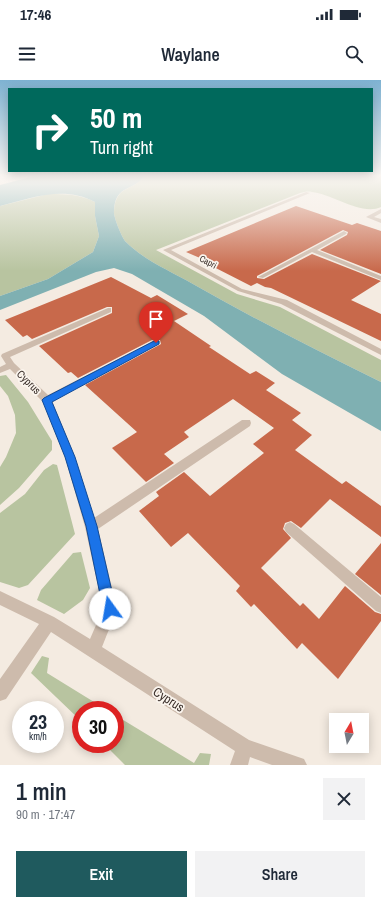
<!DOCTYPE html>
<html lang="en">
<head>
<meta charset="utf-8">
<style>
  :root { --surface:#fff; --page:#f2f2f3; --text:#1f2937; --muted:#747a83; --accent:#1f5a5e }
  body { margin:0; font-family:"Archivo Narrow",sans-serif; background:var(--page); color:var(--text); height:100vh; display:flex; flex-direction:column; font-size:15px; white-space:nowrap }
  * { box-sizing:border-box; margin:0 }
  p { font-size:13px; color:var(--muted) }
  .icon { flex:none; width:22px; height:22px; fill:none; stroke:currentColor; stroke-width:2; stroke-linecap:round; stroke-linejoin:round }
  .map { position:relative; height:685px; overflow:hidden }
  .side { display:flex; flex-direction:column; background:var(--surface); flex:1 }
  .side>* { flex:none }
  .guide { position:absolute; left:8px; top:8px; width:365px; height:84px; border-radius:0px; box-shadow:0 2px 10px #0003; background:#00695c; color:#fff; overflow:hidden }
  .needle { width:26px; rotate:10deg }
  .controls { position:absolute; left:329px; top:633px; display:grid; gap:8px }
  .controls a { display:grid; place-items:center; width:40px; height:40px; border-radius:0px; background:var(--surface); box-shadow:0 2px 10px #0003; font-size:20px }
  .speed { position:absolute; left:12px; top:621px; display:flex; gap:8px; font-size:20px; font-weight:700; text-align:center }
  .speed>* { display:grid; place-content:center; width:52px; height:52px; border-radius:50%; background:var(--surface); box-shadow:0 2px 10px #0003; line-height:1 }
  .speed small { font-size:10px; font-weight:400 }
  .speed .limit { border:6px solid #d22; background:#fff; color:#111 }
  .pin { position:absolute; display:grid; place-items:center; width:34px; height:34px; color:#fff; margin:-41px -17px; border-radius:50% 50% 50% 0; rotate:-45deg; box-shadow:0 0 4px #0007 }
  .pin .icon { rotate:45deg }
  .me { position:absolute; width:44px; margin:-22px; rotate:347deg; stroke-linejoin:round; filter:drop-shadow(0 0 3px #0008) }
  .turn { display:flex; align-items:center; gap:14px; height:84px; padding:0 16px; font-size:18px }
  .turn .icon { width:52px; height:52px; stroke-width:2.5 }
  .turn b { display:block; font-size:28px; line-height:34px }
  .round { display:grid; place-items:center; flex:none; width:42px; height:42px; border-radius:0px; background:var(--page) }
  .overview { display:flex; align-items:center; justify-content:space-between; height:68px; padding:0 16px }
  h1 { font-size:24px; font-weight:600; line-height:30px }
  .cta { display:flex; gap:8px; margin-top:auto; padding:8px 16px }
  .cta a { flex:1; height:46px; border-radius:0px; background:var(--accent); color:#fff; font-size:16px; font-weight:600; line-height:46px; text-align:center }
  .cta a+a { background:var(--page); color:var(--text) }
  .status { display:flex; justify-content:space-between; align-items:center; height:28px; padding:0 20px; background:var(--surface); direction:ltr }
  .status svg { height:11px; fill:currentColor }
  header { display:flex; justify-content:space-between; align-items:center; height:52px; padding:0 16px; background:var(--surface); font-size:18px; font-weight:600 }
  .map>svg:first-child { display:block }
  .green { fill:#b8c4a0 }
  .water { fill:#7fb0b2 }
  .building { fill:#c8694b }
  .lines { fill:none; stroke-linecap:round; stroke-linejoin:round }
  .minor { fill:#cdbbac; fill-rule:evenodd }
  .route { fill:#1a73e8; stroke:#114b97 }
  .labels { text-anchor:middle; stroke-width:3.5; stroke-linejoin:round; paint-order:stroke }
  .far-street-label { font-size:9px; fill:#3b302b; stroke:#fbf5ee }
  .street-label { font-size:11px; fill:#3b302b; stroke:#fbf5ee }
  .near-street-label { font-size:13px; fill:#3b302b; stroke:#fbf5ee }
</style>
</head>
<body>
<div class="status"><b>17:46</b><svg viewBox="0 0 49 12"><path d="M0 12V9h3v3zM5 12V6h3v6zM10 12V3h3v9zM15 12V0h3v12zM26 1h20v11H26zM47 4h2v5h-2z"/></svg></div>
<header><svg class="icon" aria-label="menu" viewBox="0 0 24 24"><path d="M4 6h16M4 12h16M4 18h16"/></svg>Waylane<svg class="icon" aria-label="search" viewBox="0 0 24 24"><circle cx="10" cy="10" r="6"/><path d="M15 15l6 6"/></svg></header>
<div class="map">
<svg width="381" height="685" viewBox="0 0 381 685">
  <rect width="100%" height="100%" fill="#f4ebe1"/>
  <!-- green -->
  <path class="green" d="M145,95H381V127C361,136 333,114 312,112C308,111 304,112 300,113L156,170L237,214L280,227L381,280V302C318,271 254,239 193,204C170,191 144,180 126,162C122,158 113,136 114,131C116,103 135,112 145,95Z
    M48,114C66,114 79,114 95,122V136L99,156L93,172L48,199L0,216V126Z
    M6,295L28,322L52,361V370L19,408L0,425V387L6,377L16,353L15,335L8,316L0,306V296Z
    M53,384L57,385L75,454L28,505L19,508L0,502V433L25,414L44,390Z
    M81,472L90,508L83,520L64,534L37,520L41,510L73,473Z
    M42,576L49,578L47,593L107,630H81V641L31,593Z
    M115,635L194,683L200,673L211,674L209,685H125L104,664H115Z"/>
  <!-- water -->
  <path class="water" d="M38,95H145C135,112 115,103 114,131C113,136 122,158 126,162C144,180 170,191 193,204C254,239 318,271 381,302V351L282,294L204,236L132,194L114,188L96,192L0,230V216L48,199L93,172L99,156L95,136V122C64,105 31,118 0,126V105Z"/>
  <!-- building -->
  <path class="building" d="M296,126L352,145L357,143L381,151V194L320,170L347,155L348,152L343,150L257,196V198L264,199L312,174L381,201L351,220L381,234V261L271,208L265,207L257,203L251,206L204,182L207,181L186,172Z
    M111,197L151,218L157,215L188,234L174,241L211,266L209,267L250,294L256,291L275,303L266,310L301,333L292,340L312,355L295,370L342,404L346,401L381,426V457L330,419L301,448L291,441L285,443L283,449L291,458L261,488L300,526L303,523L319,539L345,506L375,532L381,534V541L338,599L302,563L297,569L254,524L251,527L236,511L240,506L188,453L171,467L139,431L159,416L156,412L184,392L210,416L264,373L253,364L274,348L233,319L184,352L189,357L164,374L174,383L146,402L112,368L137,352L85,305L161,264L160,260H152L78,298L71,292L68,293L39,266L112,233V227H107L32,259L27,255L23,257L5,240Z
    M381,463V515L355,494Z"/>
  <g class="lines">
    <!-- minor -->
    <path class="minor" d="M0,95H3L0,97Z
      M306,112L310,113L171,170L242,209L287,220L381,269V275L281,224L238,211L163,170Z
      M381,129V133L374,137L381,139V143L366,137Z
      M344,151L347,153L346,154L317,170L381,196V200L312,172L263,198L258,197Z
      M108,228H111V232L10,277L14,283L48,315L153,261H159L160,263L52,321L75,377L94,438L242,340H250L251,343L250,346L98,449L117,529L102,567L249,660L304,679L307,685H272L250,677L248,685H230L235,671L51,552L6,619L0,621V599L39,544L0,525V511L54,537L90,559L103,529L85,447L65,377L43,322L10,289L0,293V287L6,284L1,276L2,274Z
      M290,442L294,444L381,517V533L376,531L286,452L284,448L286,444Z"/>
  </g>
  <!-- sky -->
  <linearGradient id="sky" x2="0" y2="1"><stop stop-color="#7eb2d2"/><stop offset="0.5" stop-color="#faf6f2"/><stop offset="1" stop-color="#faf6f2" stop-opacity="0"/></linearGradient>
  <rect width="381" height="191" fill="url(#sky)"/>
  <!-- route -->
  <path class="route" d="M156,260L159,261V264L52,322L75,377L97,446L116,529L114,534L110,536L105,534L103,529L86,446L65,377L42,320L44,318Z"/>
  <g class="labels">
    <!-- far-street labels -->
    <g class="far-street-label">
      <text transform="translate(208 182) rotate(28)" y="3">Capri</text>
    </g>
    <!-- street labels -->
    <g class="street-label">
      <text transform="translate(29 302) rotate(45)" y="4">Cyprus</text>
    </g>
    <!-- near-street labels -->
    <g class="near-street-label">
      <text transform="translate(169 619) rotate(33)" y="5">Cyprus</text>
    </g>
  </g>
</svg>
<div class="controls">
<a><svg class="needle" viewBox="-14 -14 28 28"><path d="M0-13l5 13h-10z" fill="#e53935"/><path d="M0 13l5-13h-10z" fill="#747a83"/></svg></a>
</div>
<div class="speed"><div>23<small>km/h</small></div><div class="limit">30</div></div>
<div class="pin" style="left:156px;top:263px;background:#d93025"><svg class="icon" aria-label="arrive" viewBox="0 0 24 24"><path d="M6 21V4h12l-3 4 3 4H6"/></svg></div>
<svg class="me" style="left:110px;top:529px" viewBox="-20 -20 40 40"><circle r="19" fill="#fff"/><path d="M0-13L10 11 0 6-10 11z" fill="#1a73e8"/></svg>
<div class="guide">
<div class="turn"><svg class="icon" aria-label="right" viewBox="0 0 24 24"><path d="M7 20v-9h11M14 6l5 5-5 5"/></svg><div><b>50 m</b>Turn right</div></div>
</div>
</div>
<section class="side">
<div class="overview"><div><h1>1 min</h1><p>90 m · 17:47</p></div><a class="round"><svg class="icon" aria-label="close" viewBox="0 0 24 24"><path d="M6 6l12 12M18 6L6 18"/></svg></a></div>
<div class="cta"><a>Exit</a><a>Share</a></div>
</section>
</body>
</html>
